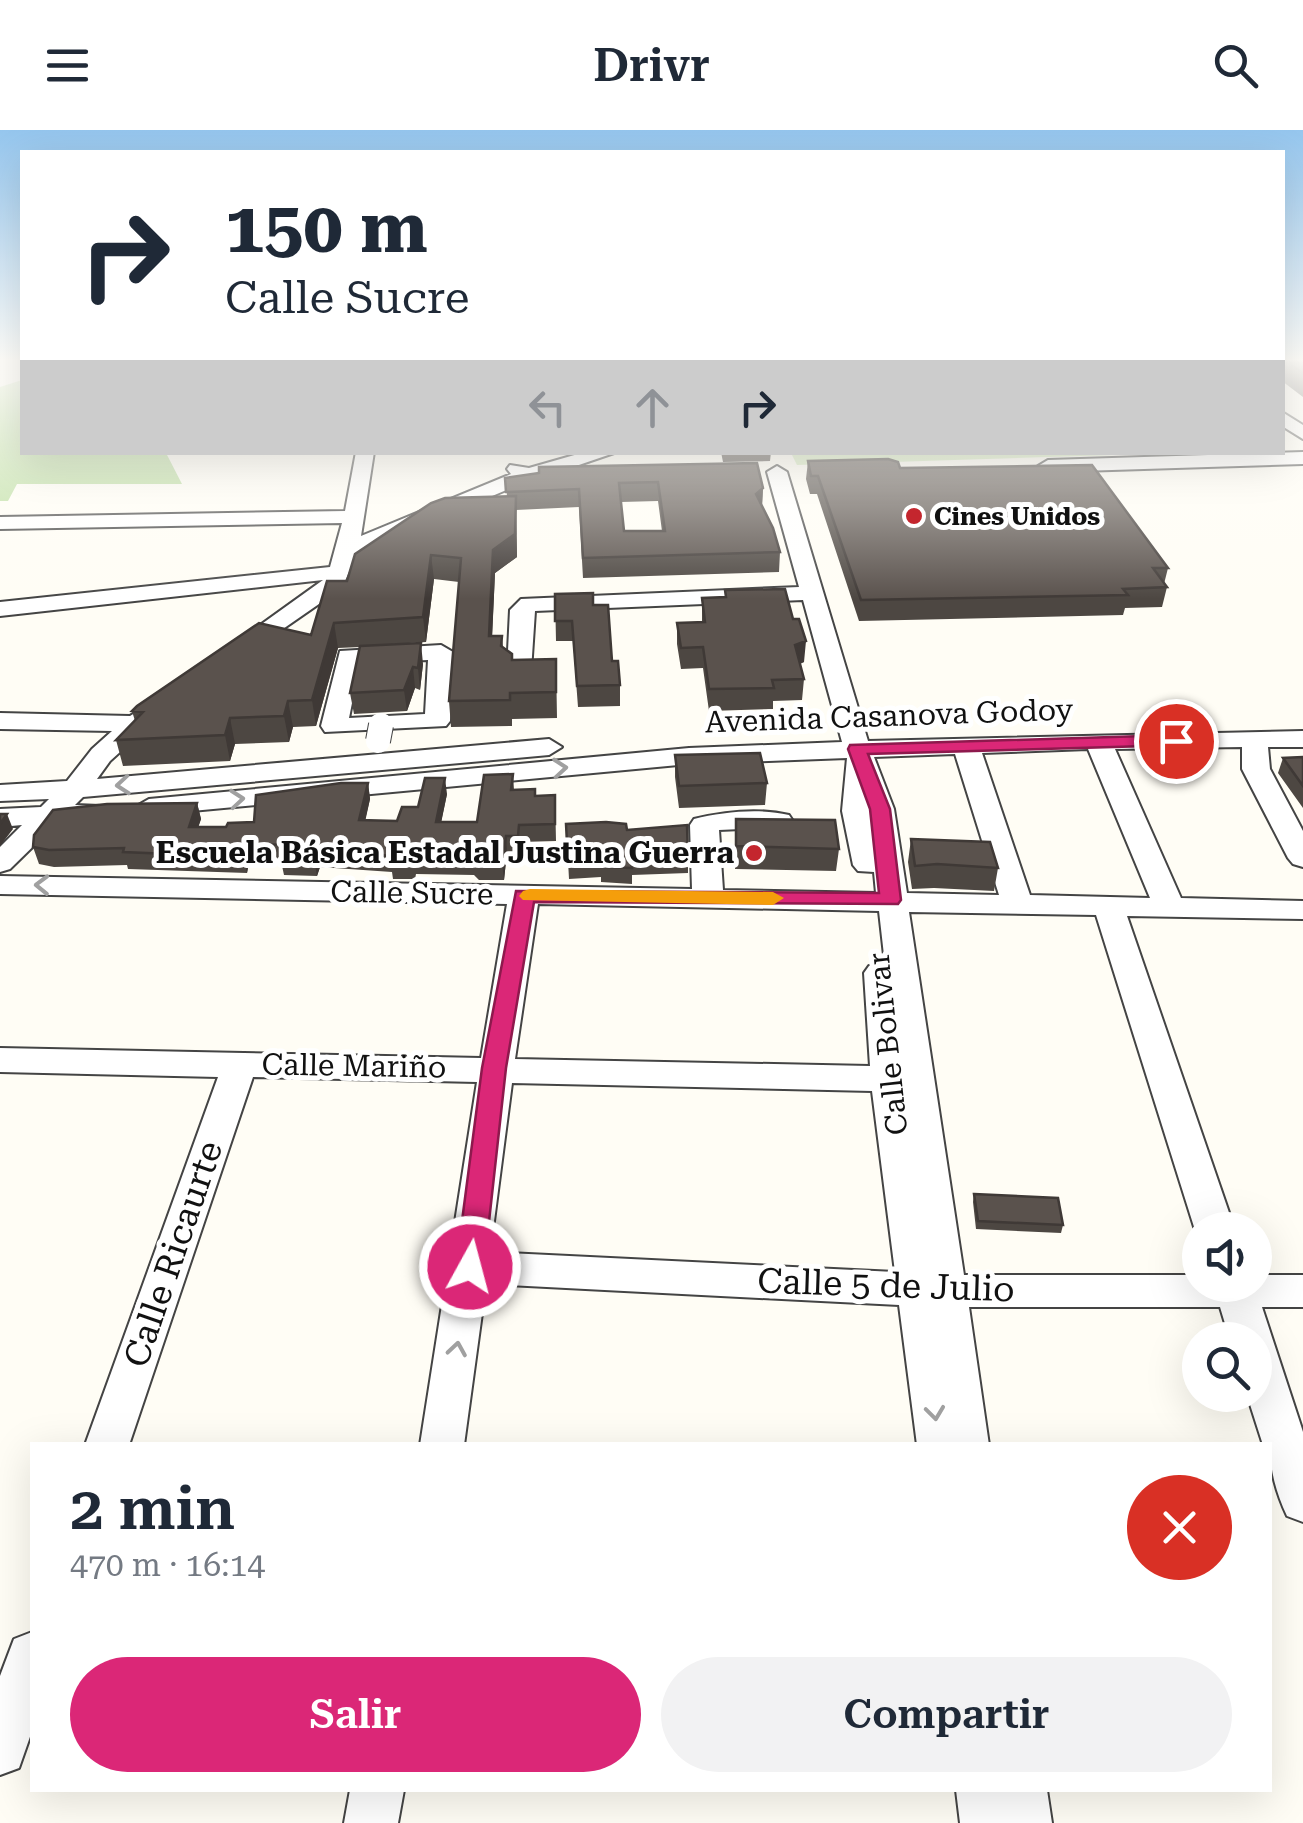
<!DOCTYPE html>
<html lang="es">
<head>
<meta charset="utf-8">
<style>
  :root { --surface:#fff; --page:#f2f2f3; --text:#1f2937; --muted:#747a83; --accent:#db2777 }
  body { margin:0; font-family:"Roboto Serif",serif; background:var(--page); color:var(--text); height:100vh; display:flex; flex-direction:column; font-size:38px; white-space:nowrap }
  * { box-sizing:border-box; margin:0 }
  p { font-size:32px; color:var(--muted) }
  .icon { flex:none; width:55px; height:55px; fill:none; stroke:currentColor; stroke-width:2; stroke-linecap:round; stroke-linejoin:round }
  .map { position:relative; flex:1; overflow:hidden }
  .details { position:absolute; left:30px; top:1312px; width:1242px; height:350px; display:flex; flex-direction:column; background:var(--surface); border-radius:0px; box-shadow:0 10px 40px #0002 }
  .details>* { flex:none }
  .top-card { position:absolute; left:20px; top:20px; width:1265px; height:305px; border-radius:0px; box-shadow:0 10px 40px #0002; background:#fff; color:var(--text); overflow:hidden }
  .fabs { position:absolute; left:1182px; top:1082px; display:grid; gap:20px }
  .fabs a { display:grid; place-items:center; width:90px; height:90px; border-radius:50%; background:var(--surface); box-shadow:0 10px 40px #0002; font-size:50px }
  .pin { position:absolute; display:grid; place-items:center; width:85px; height:85px; color:#fff; margin:-42px; border:5px solid #fff; border-radius:50%; box-shadow:0 2px 10px #0007 }
  .me { position:absolute; width:110px; margin:-55px; rotate:7deg; stroke-linejoin:round; filter:drop-shadow(0 0 8px #0008) }
  .turn { display:flex; align-items:center; gap:35px; height:210px; padding:0 40px; font-size:45px }
  .turn .icon { width:130px; height:130px; stroke-width:2.5 }
  .turn b { display:block; font-size:70px; line-height:85px }
  .lanes { display:flex; align-items:center; height:95px; padding:0 40px; background:#0003; justify-content:center; gap:50px; direction:ltr }
  .lanes .off { opacity:.35 }
  .round { display:grid; place-items:center; flex:none; width:105px; height:105px; border-radius:52px; background:var(--page) }
  .head { display:flex; align-items:center; justify-content:space-between; height:170px; padding:0 40px }
  h1 { font-size:60px; font-weight:600; line-height:75px }
  .action { display:flex; gap:20px; margin-top:auto; padding:20px 40px }
  .action a { flex:1; height:115px; border-radius:60px; background:var(--accent); color:#fff; font-size:40px; font-weight:600; line-height:115px; text-align:center }
  .action a+a { background:var(--page); color:var(--text) }
  header { display:flex; justify-content:space-between; align-items:center; height:130px; padding:0 40px; background:var(--surface); font-size:45px; font-weight:600 }
  .map>svg:first-child { display:block }
  .green { fill:#d5ebbd }
  .forest { fill:#b9dc9c }
  .lines { fill:none; stroke-linecap:round; stroke-linejoin:round }
  .minor-casing { stroke:#444; stroke-width:4 }
  .minor { fill:#fff; fill-rule:evenodd }
  .minor-bridge-casing { stroke:#444; stroke-width:26; stroke-linecap:butt }
  .minor-bridge { stroke:#fff; stroke-width:24 }
  .wall { fill:#4d4742; fill-rule:evenodd }
  .shaded-wall { fill:#3f3936 }
  .building { fill:#5a524d; stroke:#3f3936; stroke-width:2.5; fill-rule:evenodd }
  .oneway { stroke:#a0a0a0 }
  .route { fill:#db2777; stroke:#8e194d; stroke-width:2.5 }
  .slow { fill:#f59e0b }
  .poi-dot { fill:#c4262e; stroke:#fff; stroke-width:4 }
  .labels { text-anchor:middle; stroke-width:10; stroke-linejoin:round; paint-order:stroke }
  .far-poi-label { font-size:25px; font-weight:bold; fill:#111; stroke:#fff; text-anchor:start }
  .street-label { font-size:30px; fill:#111; stroke:#fff }
  .poi-label { font-size:30px; font-weight:bold; fill:#111; stroke:#fff; text-anchor:end }
  .near-street-label { font-size:35px; fill:#111; stroke:#fff }
</style>
</head>
<body>
<header><svg class="icon" aria-label="menu" viewBox="0 0 24 24"><path d="M4 6h16M4 12h16M4 18h16"/></svg>Drivr<svg class="icon" aria-label="search" viewBox="0 0 24 24"><circle cx="10" cy="10" r="6"/><path d="M15 15l6 6"/></svg></header>
<div class="map">
<svg width="1303" height="1693" viewBox="0 0 1303 1693">
  <rect width="100%" height="100%" fill="#fffdf5"/>
  <!-- green -->
  <path class="green" d="M791,323H1179L797,335Z"/>
  <!-- forest -->
  <path class="forest" d="M22,250V322L166,323L182,354H17L8,371H0V257Z"/>
  <g class="lines">
    <defs>
      <path id="minor" d="M1282,282L1303,295V309L1282,296Z
        M356,322H374L361,406L511,344L507,339L510,335L529,338L585,322H617L570,338L581,340V348L530,350L357,423L342,458L244,526H228L224,521L323,450L0,486V472L330,437L342,393L0,399V387L345,381Z
        M1303,322V334L1048,342L1038,336L1048,330Z
        M777,336L787,342L868,611L1303,601V617H1268L1270,639L1303,701V737L1293,734L1288,728L1242,639V617L1115,619L1181,768L1303,771V789L1127,786L1235,1100H1200V1109L1195,1100L1096,785L909,782L964,1145H1200V1155H1255V1145H1303V1177H1262L1303,1302V1392L1287,1386C1276,1362 1270,1341 1270,1315H1263L1247,1265H1255V1210H1230L1220,1177H969L989,1315H917L899,1175L486,1154L464,1315H420L477,952L253,947L129,1315H85L218,947L0,942V918L481,928L507,774L0,764V746L692,759L690,695L694,689C723,682 759,678 789,685L793,691L789,697L719,700L723,760L876,763L874,742L858,741L853,735L842,681L847,628L689,634L149,685L135,677L149,669L689,618L842,612L803,470L535,481L531,541L519,548L507,541L510,480L521,469L799,457L767,342ZM1088,619L1150,768L1030,765L982,623ZM955,624L999,765L907,763L894,679L874,627ZM538,774L879,781L885,834L869,836L864,843L870,936L515,929ZM512,953L872,961L895,1142L490,1122Z
        M441,515L453,522L450,591L446,596L325,602L321,596L340,521ZM428,530L425,584L349,588L360,533Z
        M151,573L164,581L160,586L110,631L97,649L549,609L562,617L549,625L83,667L75,675L100,676L104,682L100,688L57,693L10,739L0,742V717L22,695L0,697V679L41,677L49,669L0,671V655L67,651L92,619L112,601L0,599V583L130,586Z
        M32,1502V1601L19,1638L0,1645V1546L14,1509Z
        M350,1660H404L398,1693H344Z
        M956,1660H1047L1052,1693H960Z"/>
    </defs>
    <!-- minor casing -->
    <use href="#minor" class="minor-casing"/>
    <!-- minor -->
    <use href="#minor" class="minor"/>
    <defs>
      <path id="minor-bridge" d="M378,611L381,595"/>
    </defs>
    <!-- minor-bridge casing -->
    <use href="#minor-bridge" class="minor-bridge-casing"/>
    <!-- minor-bridge -->
    <use href="#minor-bridge" class="minor-bridge"/>
  </g>
  <!-- wall -->
  <path class="wall" d="M1282,232H1303V267L1282,251Z
    M721,322H771L770,331L723,332Z
    M808,331L900,338L1168,438L1164,454L1167,457L1162,477L1125,478L1123,485L859,491L817,364H810L806,349Z
    M539,343L763,358L762,375L780,422L779,442L583,448L579,377L516,380L517,427L495,443L492,506H502L503,517L512,530L556,529L557,588L512,589V596L451,597L449,571L459,452L434,449L426,512L392,514L423,534L420,560L415,558L407,581L354,584L350,563L360,517L338,518L316,596L293,597L289,612L235,614L230,631L123,636L116,610L135,591L132,581L311,505L347,451L507,366L505,348ZM658,371L662,401H624L621,372Z
    M725,460L804,532L800,534L804,549L802,570L773,571V579L709,581L703,538L681,539L677,514V493L702,492V468L725,467Z
    M555,464L593,475L620,555V576L578,577L573,511H556Z
    M675,625L767,653L765,675L679,678L675,647Z
    M1303,627V678L1278,643L1283,628Z
    M513,644L514,660L536,666L555,665L556,711L520,712L519,722H507L504,750H479L474,745L416,744L415,749H393L392,742L320,737L317,746L284,745L281,731L249,732L247,743L128,739L127,735L54,737L39,734L33,717L197,673L201,689L198,697H226L254,692L368,653L370,669L365,690L397,691L418,677L447,664L441,692H477Z
    M736,689L839,719L836,741L735,739Z
    M566,694L627,700L688,728V743L632,745V754L601,752V747L569,749Z
    M911,709L998,738L994,761L934,758L912,759L908,732Z
    M974,1064L1063,1095L1061,1103L976,1099L973,1072Z"/>
  <!-- shaded-wall -->
  <path class="shaded-wall" d="M763,358L762,377L756,364Z
    M516,366L517,427L495,443L491,531L489,506L493,420Z
    M431,425L434,449L426,512L423,487Z
    M334,493L338,518L316,596L312,570Z
    M806,511L804,532L794,535L795,515Z
    M421,513L423,534L420,560L418,538Z
    M413,537L415,558L407,581L404,560Z
    M288,571L293,597L289,612L284,586Z
    M230,588L235,614L230,631L225,605Z
    M445,648L447,664L438,708L436,692Z
    M368,653L370,669L362,706L359,690Z
    M197,673L201,689L193,713L189,697Z
    M7,684L13,699L0,716V694Z
    M506,706L507,722L504,750L502,733Z
    M245,716L249,732L247,743L243,727Z
    M317,721L320,737L317,746L314,729Z"/>
  <!-- building -->
  <path class="building" d="M1288,232H1303V243Z
    M888,329L898,332L900,338L1092,335L1168,438H1153L1167,457L1123,459L1128,465L861,470L818,346H811L808,331Z
    M757,333L763,358L756,364L773,398L780,422L583,428L579,359L506,362L505,348L539,343V337ZM658,352L665,401H624L619,353Z
    M516,366L515,404L493,420L489,506H502L501,516L512,524V530L556,529V562L510,563V570L449,571L461,428L431,425L423,487L334,493L312,570L288,571L284,586L230,588L225,605L116,610L143,582L132,581L137,576L259,493L311,505L327,451H347L355,424L431,373L445,368Z
    M785,459L793,489H799L806,511L795,515L804,549L772,550L774,558L709,559L703,517L681,518L677,493L705,492L702,468L726,467L725,460Z
    M593,463V475H608L612,531H618L620,555L577,556L572,491H555V464Z
    M421,513L418,538L413,537L404,560L350,563L360,516Z
    M760,623L767,653L679,656L675,625Z
    M1303,627V656L1283,628Z
    M513,644L511,660L535,659V666L555,665V694L519,695L518,706H506L502,733H478L472,728L414,727L413,732H391L392,726L317,721L314,729L281,728L286,714L245,716L243,727L123,722L124,718L49,720L33,717L34,705L53,680L107,674L197,673L189,697H226L228,693L254,692L256,665L341,653H368L359,690L397,691L402,677H418L425,648H445L436,692H477L484,645Z
    M0,684H7L0,694Z
    M736,689L835,690L839,719L736,716Z
    M606,692L626,694L627,700L687,695L688,728L631,729L632,738L601,737L600,732L568,733L566,694Z
    M911,709L990,712L998,738L937,734L915,736Z
    M974,1064L1058,1068L1063,1095L978,1091Z"/>
  <!-- one-way arrows -->
  <defs><path id="oneway-chevron" d="M-2-3.5L2.5 0L-2 3.5" fill="none" stroke-width="1.6" stroke-linecap="round" stroke-linejoin="round" transform="scale(2.5)"/></defs>
  <g class="oneway">
    <use href="#oneway-chevron" transform="translate(560 638) rotate(-5)"/>
    <use href="#oneway-chevron" transform="translate(123 655) rotate(175)"/>
    <use href="#oneway-chevron" transform="translate(237 669) rotate(-5)"/>
    <use href="#oneway-chevron" transform="translate(42 755) rotate(-179)"/>
    <use href="#oneway-chevron" transform="translate(457 1219) rotate(-81)"/>
    <use href="#oneway-chevron" transform="translate(935 1283) rotate(83)"/>
  </g>
  <!-- sky -->
  <linearGradient id="sky" x2="0" y2="1"><stop stop-color="#95c6ee"/><stop offset="0.49" stop-color="#fffefa"/><stop offset="1" stop-color="#fffefa" stop-opacity="0"/></linearGradient>
  <rect width="1303" height="469" fill="url(#sky)"/>
  <!-- route -->
  <path class="route" d="M1176,605L1183,607V615L868,624L890,679L901,770L898,774L534,772L506,938L484,1137L480,1145L470,1148L460,1145L456,1137L482,938L516,761L879,763L870,679L848,619L850,615Z"/>
  <!-- slow -->
  <path class="slow" d="M530,759L773,762L784,768L773,775L523,770L519,766L523,761Z"/>
  <!-- markers -->
  <g class="poi-dot">
    <circle cx="914" cy="386" r="10"/>
    <circle cx="754" cy="723" r="10"/>
  </g>
  <g class="labels">
    <!-- far-poi labels -->
    <g class="far-poi-label">
      <text x="934" y="395">Cines Unidos</text>
    </g>
    <!-- street labels -->
    <g class="street-label">
      <text transform="translate(889 586) rotate(-2)" y="10">Avenida Casanova Godoy</text>
      <text transform="translate(412 763) rotate(1)" y="10">Calle Sucre</text>
      <text transform="translate(888 914) rotate(-96)" y="10">Calle Bolivar</text>
      <text transform="translate(354 936) rotate(1)" y="10">Calle Mariño</text>
    </g>
    <!-- poi labels -->
    <g class="poi-label">
      <text x="734" y="733">Escuela Básica Estadal Justina Guerra</text>
    </g>
    <!-- near-street labels -->
    <g class="near-street-label">
      <text transform="translate(173 1124) rotate(-71)" y="12">Calle Ricaurte</text>
      <text transform="translate(886 1155) rotate(2)" y="12">Calle 5 de Julio</text>
    </g>
  </g>
</svg>
<div class="fabs">
<a><svg class="icon" aria-label="sound" viewBox="0 0 24 24"><path d="M4 9h4l5-4v14l-5-4H4zM17 9q2 3 0 6"/></svg></a>
<a><svg class="icon" aria-label="search" viewBox="0 0 24 24"><circle cx="10" cy="10" r="6"/><path d="M15 15l6 6"/></svg></a>
</div>
<div class="pin" style="left:1176px;top:611px;background:#d93025"><svg class="icon" aria-label="arrive" viewBox="0 0 24 24"><path d="M6 21V4h12l-3 4 3 4H6"/></svg></div>
<svg class="me" style="left:470px;top:1137px" viewBox="-20 -20 40 40"><circle r="17" fill="#db2777" stroke="#fff" stroke-width="3"/><path d="M0-11L8 9 0 5-8 9z" fill="#fff"/></svg>
<div class="top-card">
<div class="turn"><svg class="icon" aria-label="right" viewBox="0 0 24 24"><path d="M7 20v-9h11M14 6l5 5-5 5"/></svg><div><b>150 m</b>Calle Sucre</div></div>
<div class="lanes"><svg class="icon off" aria-label="left" viewBox="0 0 24 24"><path d="M17 20v-9H6M10 6l-5 5 5 5"/></svg><svg class="icon off" aria-label="ahead" viewBox="0 0 24 24"><path d="M12 20V5M6 11l6-6 6 6"/></svg><svg class="icon" aria-label="right" viewBox="0 0 24 24"><path d="M7 20v-9h11M14 6l5 5-5 5"/></svg></div>
</div>
<section class="details">
<div class="head"><div><h1>2 min</h1><p>470 m · 16:14</p></div><a class="round" style="background:#d93025;color:#fff"><svg class="icon" aria-label="close" viewBox="0 0 24 24"><path d="M6 6l12 12M18 6L6 18"/></svg></a></div>
<div class="action"><a>Salir</a><a>Compartir</a></div>
</section>
</div>
</body>
</html>
